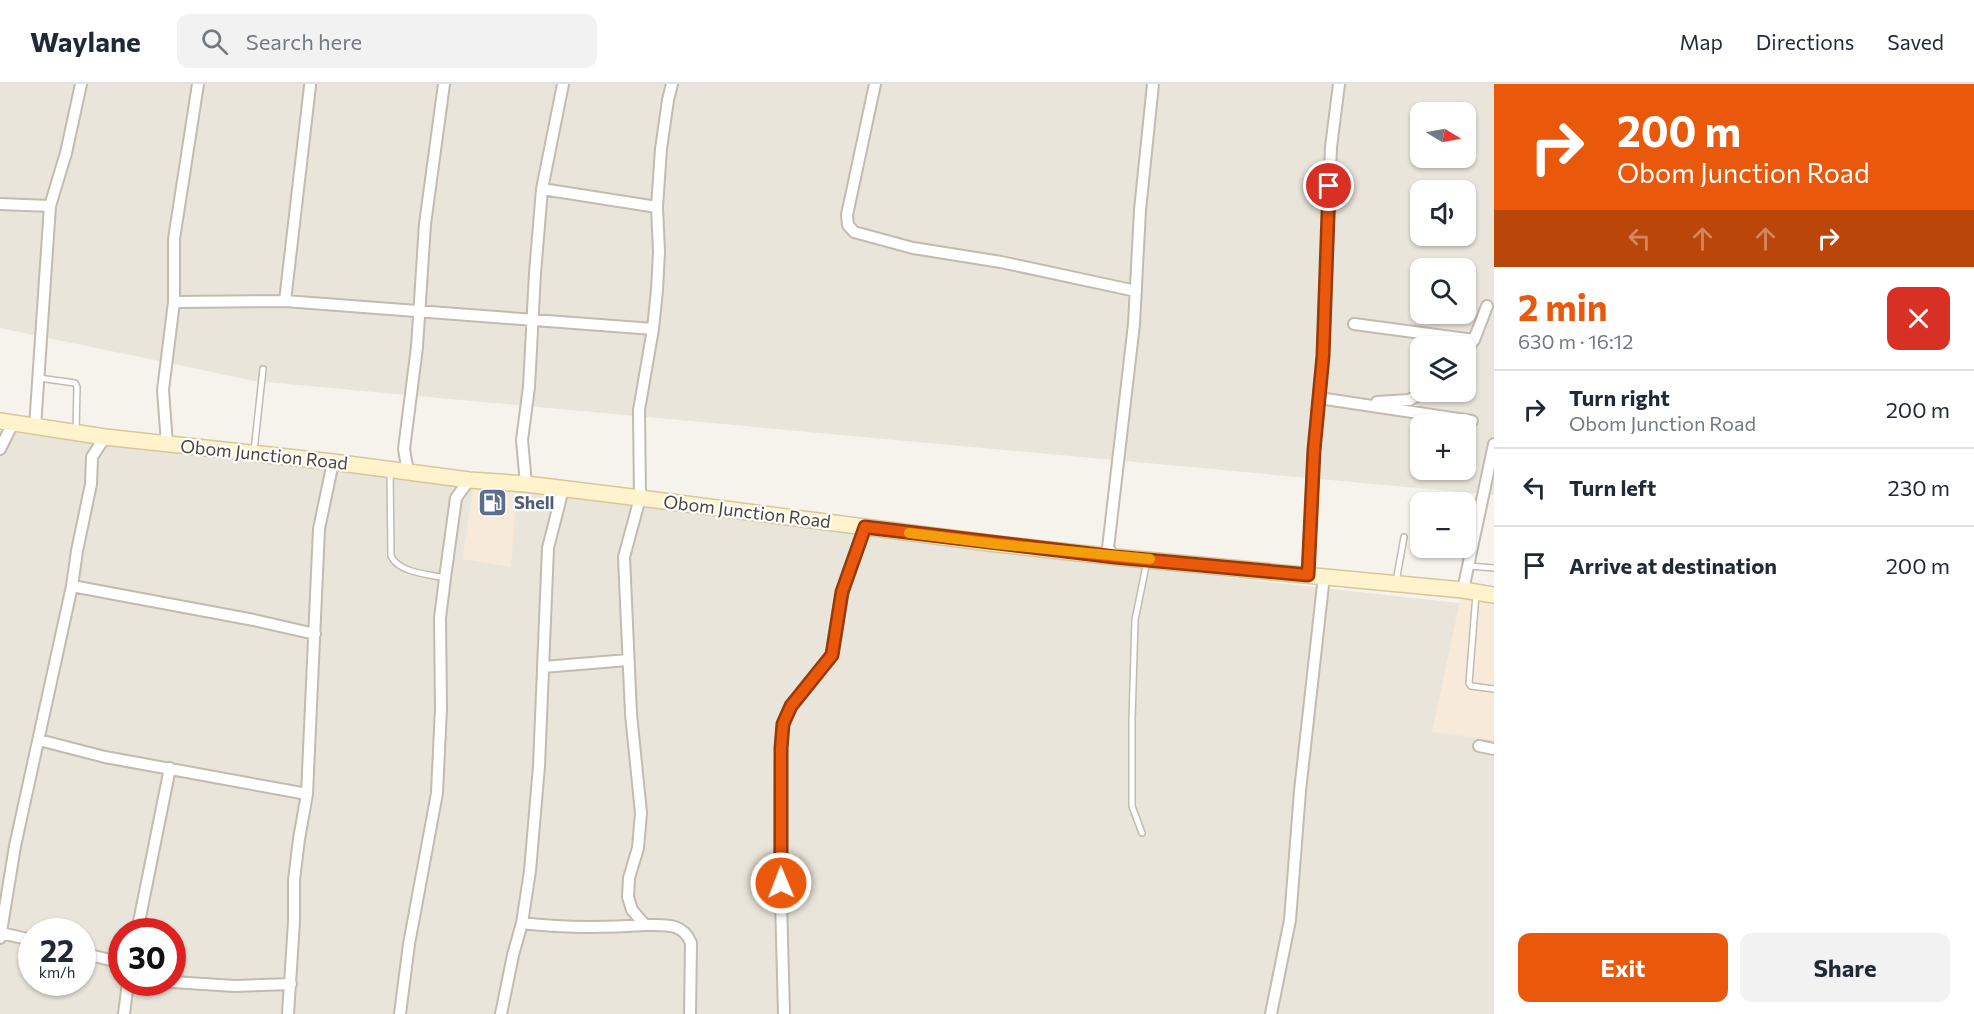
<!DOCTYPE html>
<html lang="en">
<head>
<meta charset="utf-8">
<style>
  :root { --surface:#fff; --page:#f2f2f3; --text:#1f2937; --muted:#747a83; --line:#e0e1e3; --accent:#ea580c }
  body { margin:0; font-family:Commissioner,sans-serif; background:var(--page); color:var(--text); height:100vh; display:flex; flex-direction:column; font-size:22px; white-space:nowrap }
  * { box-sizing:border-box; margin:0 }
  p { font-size:20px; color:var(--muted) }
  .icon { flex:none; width:33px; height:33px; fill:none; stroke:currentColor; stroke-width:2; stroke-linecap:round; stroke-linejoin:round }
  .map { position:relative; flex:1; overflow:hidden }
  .panel { display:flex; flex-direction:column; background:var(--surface); width:480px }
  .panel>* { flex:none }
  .top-card { background:#ea580c; color:#fff; overflow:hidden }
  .needle { width:39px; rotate:100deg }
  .controls { position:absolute; left:1410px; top:18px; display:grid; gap:12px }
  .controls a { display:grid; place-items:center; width:66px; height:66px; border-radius:12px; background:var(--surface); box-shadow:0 2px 4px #0004; font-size:30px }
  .speed { position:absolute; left:18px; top:834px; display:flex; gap:12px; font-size:30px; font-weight:700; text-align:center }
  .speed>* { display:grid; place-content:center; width:78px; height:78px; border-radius:50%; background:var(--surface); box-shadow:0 2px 4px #0004; line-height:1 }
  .speed small { font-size:15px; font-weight:400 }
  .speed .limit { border:9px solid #d22; background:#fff; color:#111 }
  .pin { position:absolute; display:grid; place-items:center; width:51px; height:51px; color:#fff; margin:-26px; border:3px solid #fff; border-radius:50%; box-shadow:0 2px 6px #0007 }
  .me { position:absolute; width:66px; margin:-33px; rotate:359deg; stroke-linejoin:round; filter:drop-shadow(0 0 4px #0008) }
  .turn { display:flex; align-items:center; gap:21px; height:126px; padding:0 24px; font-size:27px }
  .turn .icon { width:78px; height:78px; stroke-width:2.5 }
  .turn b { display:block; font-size:42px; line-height:51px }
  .lanes { display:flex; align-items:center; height:57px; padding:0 24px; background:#0003; justify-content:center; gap:30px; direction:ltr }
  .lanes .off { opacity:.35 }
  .round { display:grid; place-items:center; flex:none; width:63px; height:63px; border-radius:12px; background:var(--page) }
  .head { display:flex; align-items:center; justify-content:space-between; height:102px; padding:0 24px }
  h1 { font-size:36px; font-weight:700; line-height:45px; color:var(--accent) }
  .primary-button { display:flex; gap:12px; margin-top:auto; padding:12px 24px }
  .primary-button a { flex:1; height:69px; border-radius:12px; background:var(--accent); color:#fff; font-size:24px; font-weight:700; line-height:69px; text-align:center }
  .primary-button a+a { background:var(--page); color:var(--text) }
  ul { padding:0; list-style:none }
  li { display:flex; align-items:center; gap:18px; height:78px; padding:0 24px; border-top:2px solid var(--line) }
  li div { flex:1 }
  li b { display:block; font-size:22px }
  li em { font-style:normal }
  header { display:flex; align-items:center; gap:36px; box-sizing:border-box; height:84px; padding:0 30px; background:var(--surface); border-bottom:2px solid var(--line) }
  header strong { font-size:28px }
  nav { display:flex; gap:33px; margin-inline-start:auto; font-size:21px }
  .search { width:420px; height:54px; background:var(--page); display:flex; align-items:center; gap:15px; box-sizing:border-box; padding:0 21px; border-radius:12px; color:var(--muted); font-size:22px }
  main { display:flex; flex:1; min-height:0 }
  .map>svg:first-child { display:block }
  .residential { fill:#eae5da; fill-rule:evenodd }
  .commercial { fill:#f7ead8 }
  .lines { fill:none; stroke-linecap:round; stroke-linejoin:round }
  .lane-casing { stroke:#c2bbae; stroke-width:8 }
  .street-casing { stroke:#c2bbae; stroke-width:14 }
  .secondary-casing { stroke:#d6c79b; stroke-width:18 }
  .lane { stroke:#fff; stroke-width:5 }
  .street { stroke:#fff; stroke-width:10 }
  .secondary { stroke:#fff3cd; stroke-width:15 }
  .route-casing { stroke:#983908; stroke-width:15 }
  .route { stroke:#ea580c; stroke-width:10 }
  .slow { stroke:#f59e0b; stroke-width:10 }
  .labels { text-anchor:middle; stroke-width:4.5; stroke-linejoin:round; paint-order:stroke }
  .street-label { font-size:18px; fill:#4b4439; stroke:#fff }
  .service-label { font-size:18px; font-weight:bold; fill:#4e5e75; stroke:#fff; text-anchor:start }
</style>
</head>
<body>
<header>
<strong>Waylane</strong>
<div class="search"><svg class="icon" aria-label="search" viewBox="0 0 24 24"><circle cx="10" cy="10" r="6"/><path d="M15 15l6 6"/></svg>Search here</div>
<nav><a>Map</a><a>Directions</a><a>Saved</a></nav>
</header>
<main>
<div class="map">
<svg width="1494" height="930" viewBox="0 0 1494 930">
  <rect width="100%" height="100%" fill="#f6f3ec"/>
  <!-- residential -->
  <path class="residential" d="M0,0H1494V411L255,297L0,244ZM1420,28H1466V74H1420ZM1420,106H1466V152H1420ZM1420,184H1466V230H1420ZM1420,262H1466V308H1420ZM1420,340H1466V386H1420Z
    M0,347L249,378L366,388L507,407L625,419L945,462L1494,523V930H0ZM32,848H82V898H32ZM122,848H172V898H122Z"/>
  <!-- commercial -->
  <path class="commercial" d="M474,399L517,403L511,483L462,475Z
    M1461,512L1494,517V656L1432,648Z"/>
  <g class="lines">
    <defs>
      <path id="lane" d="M39,294L75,299L77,303L76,347
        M254,367L263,285
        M390,387L391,472C399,489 428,490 445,494
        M1469,482L1494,484
        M1396,498L1404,453
        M1476,510L1469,599L1471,602L1494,605
        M1142,749L1132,722V635L1135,536L1147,477"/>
      <path id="street" d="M672,0L668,16L661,65L657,123L659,168L657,206L653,245L639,326L640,414L624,473L631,630L641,729L638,764L629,794L628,813L632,826L645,841C663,841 683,838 691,859L690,930
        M875,0L847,131L848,141L854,148L913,164L1001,178L1136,207
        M542,105L657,123
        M0,120L50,122
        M285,217L310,2
        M174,218L285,217L653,245
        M1354,240L1474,256
        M1466,265L1474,256L1487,222
        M1319,314L1472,337
        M1377,318L1409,316L1424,308
        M35,343L50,122L66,69L81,0
        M167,360L163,306L174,218V155L198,0
        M0,365L13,339
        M408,388L404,365L417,263L425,140L444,0
        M526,400L522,356L529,303L535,189L542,105L563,0
        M1115,473L1108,464L1134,240L1140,126L1153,0
        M1308,491L1314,366L1323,272L1331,63L1339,0
        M72,502L254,536L315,550
        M1463,506L1494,360
        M543,583L628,576
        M39,656L105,673L307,710
        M1479,662L1494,665
        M522,839C563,844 603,844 645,841
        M137,848L170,684
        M1,849L32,856
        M0,854L15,762L72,502L77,467L91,400L92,373L105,353
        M82,869L122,879
        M172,898L235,902L291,900
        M124,930L128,898
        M288,930L294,838V796L299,755L307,710L319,445L333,378
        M400,930L409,860L437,709L441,624L440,534L445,494L456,414L469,396
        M501,930L513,871L522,839L530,787L539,682L548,464L563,405
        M784,930L780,777L781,664L783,640L791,622L832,571L842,509L865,443
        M1271,930L1290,836L1300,707L1324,492"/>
      <path id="secondary" d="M0,337L105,353L333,378L469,396L526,400L640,414L997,460L1115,473L1463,506L1494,511"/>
    </defs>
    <!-- lane casing -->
    <use href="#lane" class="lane-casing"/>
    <!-- street casing -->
    <use href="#street" class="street-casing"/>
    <!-- secondary casing -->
    <use href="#secondary" class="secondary-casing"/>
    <!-- lane -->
    <use href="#lane" class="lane"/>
    <!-- street -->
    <use href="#street" class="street"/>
    <!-- secondary -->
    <use href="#secondary" class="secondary"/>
  </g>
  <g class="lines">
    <defs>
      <path id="route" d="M781,799V664L783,640L791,622L832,571L842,508L865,443L1115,473L1308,491L1314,366L1323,272L1329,102"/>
    </defs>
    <!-- route casing -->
    <use href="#route" class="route-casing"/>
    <!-- route -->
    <use href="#route" class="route"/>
    <!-- slow -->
    <path class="slow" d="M909,449L996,460L1150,475"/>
  </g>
  <!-- icons -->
  <defs>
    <symbol id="fuel-square" viewBox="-11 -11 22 22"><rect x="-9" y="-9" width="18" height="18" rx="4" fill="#5c6f8a" stroke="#fff"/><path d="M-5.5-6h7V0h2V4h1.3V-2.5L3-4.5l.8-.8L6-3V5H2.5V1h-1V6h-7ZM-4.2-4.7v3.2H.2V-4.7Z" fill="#fff"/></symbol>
  </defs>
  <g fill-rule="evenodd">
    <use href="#fuel-square" x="476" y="402" width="33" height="33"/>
  </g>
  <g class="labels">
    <!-- street labels -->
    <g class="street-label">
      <text transform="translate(264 371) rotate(6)" y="6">Obom Junction Road</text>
      <text transform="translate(747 428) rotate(7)" y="6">Obom Junction Road</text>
    </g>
    <!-- service labels -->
    <g class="service-label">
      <text x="514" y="425">Shell</text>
    </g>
  </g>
</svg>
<div class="controls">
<a><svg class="needle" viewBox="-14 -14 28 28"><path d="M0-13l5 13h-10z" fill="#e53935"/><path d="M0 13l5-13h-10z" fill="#747a83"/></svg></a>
<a><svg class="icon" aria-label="sound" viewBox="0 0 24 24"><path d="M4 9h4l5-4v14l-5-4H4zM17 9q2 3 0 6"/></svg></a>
<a><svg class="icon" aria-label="search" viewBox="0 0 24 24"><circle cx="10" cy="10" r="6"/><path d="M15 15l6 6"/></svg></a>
<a><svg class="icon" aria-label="layers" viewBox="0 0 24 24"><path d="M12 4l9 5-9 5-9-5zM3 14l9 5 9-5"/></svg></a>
<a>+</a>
<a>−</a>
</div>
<div class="speed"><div>22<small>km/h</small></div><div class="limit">30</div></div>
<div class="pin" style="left:1329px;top:102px;background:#d93025"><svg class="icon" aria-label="arrive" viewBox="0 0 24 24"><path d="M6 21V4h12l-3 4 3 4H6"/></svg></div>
<svg class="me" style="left:781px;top:799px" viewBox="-20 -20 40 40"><circle r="17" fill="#ea580c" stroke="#fff" stroke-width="3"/><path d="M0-11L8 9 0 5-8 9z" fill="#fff"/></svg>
</div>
<section class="panel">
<div class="top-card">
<div class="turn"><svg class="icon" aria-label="right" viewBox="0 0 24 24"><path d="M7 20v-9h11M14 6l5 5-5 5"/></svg><div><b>200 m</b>Obom Junction Road</div></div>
<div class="lanes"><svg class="icon off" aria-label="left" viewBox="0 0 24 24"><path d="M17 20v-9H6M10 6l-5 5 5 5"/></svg><svg class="icon off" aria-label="ahead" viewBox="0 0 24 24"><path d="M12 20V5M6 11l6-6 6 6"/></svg><svg class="icon off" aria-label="ahead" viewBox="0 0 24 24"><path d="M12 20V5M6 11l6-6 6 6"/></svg><svg class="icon" aria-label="right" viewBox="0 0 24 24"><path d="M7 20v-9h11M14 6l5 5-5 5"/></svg></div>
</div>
<div class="head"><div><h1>2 min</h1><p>630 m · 16:12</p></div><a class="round" style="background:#d93025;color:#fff"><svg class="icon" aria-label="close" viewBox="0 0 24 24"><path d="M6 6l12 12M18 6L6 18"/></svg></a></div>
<ul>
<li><svg class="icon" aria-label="right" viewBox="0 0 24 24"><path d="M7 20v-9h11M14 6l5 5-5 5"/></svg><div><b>Turn right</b><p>Obom Junction Road</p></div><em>200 m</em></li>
<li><svg class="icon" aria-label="left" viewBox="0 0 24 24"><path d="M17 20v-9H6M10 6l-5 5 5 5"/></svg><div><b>Turn left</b></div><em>230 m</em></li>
<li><svg class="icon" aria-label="arrive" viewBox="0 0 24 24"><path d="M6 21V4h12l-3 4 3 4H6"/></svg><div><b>Arrive at destination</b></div><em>200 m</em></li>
</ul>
<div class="primary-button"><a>Exit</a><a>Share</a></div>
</section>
</main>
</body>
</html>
